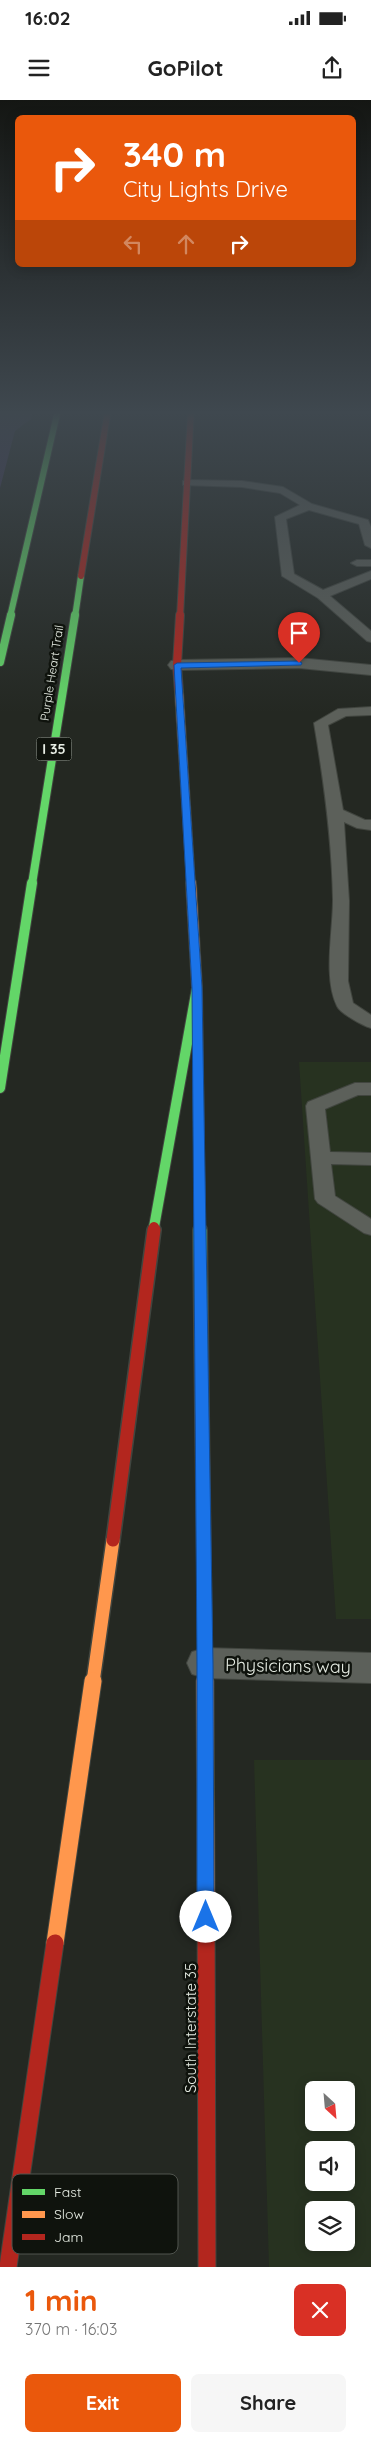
<!DOCTYPE html>
<html lang="en">
<head>
<meta charset="utf-8">
<style>
  :root { --surface:#fff; --page:#f6f6f6; --text:#222; --muted:#767676; --accent:#ea580c }
  body { margin:0; font-family:Quicksand,sans-serif; background:var(--page); color:var(--text); height:100vh; display:flex; flex-direction:column; font-size:19px; white-space:nowrap }
  * { box-sizing:border-box; margin:0 }
  p { font-size:16px; color:var(--muted) }
  .icon { flex:none; width:28px; height:28px; fill:none; stroke:currentColor; stroke-width:2; stroke-linecap:round; stroke-linejoin:round }
  .map { position:relative; height:2167px; overflow:hidden }
  .panel { display:flex; flex-direction:column; background:var(--surface); flex:1 }
  .panel>* { flex:none }
  .top-card { position:absolute; left:15px; top:15px; width:341px; height:152px; border-radius:8px; box-shadow:0 2px 12px #0003; background:#ea580c; color:#fff; overflow:hidden }
  .needle { width:32px; rotate:154deg }
  .buttons { position:absolute; left:305px; top:1981px; display:grid; gap:10px }
  .buttons a { display:grid; place-items:center; width:50px; height:50px; border-radius:8px; background:var(--surface); box-shadow:0 2px 12px #0003; font-size:25px }
  .pin { position:absolute; display:grid; place-items:center; width:42px; height:42px; color:#fff; margin:-51px -21px; border-radius:50% 50% 50% 0; rotate:-45deg; box-shadow:0 0 5px #0007 }
  .pin .icon { rotate:45deg }
  .me { position:absolute; width:55px; margin:-28px; rotate:0deg; stroke-linejoin:round; filter:drop-shadow(0 0 4px #0008) }
  .turn { display:flex; align-items:center; gap:18px; height:105px; padding:0 25px; font-size:22px }
  .turn .icon { width:65px; height:65px; stroke-width:2.5 }
  .turn b { display:block; font-size:35px; line-height:42px }
  .lanes { display:flex; align-items:center; height:48px; padding:0 25px; background:#0003; justify-content:center; gap:25px; direction:ltr }
  .lanes .off { opacity:.35 }
  .round { display:grid; place-items:center; flex:none; width:52px; height:52px; border-radius:8px; background:var(--page) }
  .head { display:flex; align-items:center; justify-content:space-between; height:85px; padding:0 25px }
  h1 { font-size:30px; font-weight:800; line-height:38px; color:var(--accent) }
  .primary-button { display:flex; gap:10px; margin-top:auto; padding:10px 25px }
  .primary-button a { flex:1; height:58px; border-radius:8px; background:var(--accent); color:#fff; font-size:20px; font-weight:800; line-height:58px; text-align:center }
  .primary-button a+a { background:var(--page); color:var(--text) }
  .status { display:flex; justify-content:space-between; align-items:center; height:35px; padding:0 25px; background:var(--surface); direction:ltr }
  .status svg { height:14px; fill:currentColor }
  header { display:flex; justify-content:space-between; align-items:center; height:65px; padding:0 25px; background:var(--surface); font-size:22px; font-weight:800 }
  .map>svg:first-child { display:block }
  .built { fill:#273220; fill-rule:evenodd }
  .green { fill:#42385c }
  .lines { fill:none; stroke-linecap:round; stroke-linejoin:round }
  .lane-casing { stroke:#41453f; stroke-width:2 }
  .street-casing { stroke:#41453f; stroke-width:2 }
  .fast-far3-casing { stroke:#41453f; stroke-width:8 }
  .fast-far2-casing { stroke:#41453f; stroke-width:10 }
  .fast-far1-casing { stroke:#41453f; stroke-width:12 }
  .fast-casing { stroke:#41453f; stroke-width:16 }
  .slow-far3-casing { stroke:#41453f; stroke-width:10 }
  .slow-far2-casing { stroke:#41453f; stroke-width:12 }
  .slow-far1-casing { stroke:#41453f; stroke-width:16 }
  .slow-casing { stroke:#41453f; stroke-width:19 }
  .jam-far4-casing { stroke:#41453f; stroke-width:8 }
  .jam-far3-casing { stroke:#41453f; stroke-width:10 }
  .jam-far2-casing { stroke:#41453f; stroke-width:12 }
  .jam-far1-casing { stroke:#41453f; stroke-width:16 }
  .jam-casing { stroke:#41453f; stroke-width:19 }
  .lane { fill:#5c605a; fill-rule:evenodd }
  .street { fill:#5c605a; fill-rule:evenodd }
  .fast-far3 { stroke:#63d668; stroke-width:6 }
  .fast-far2 { stroke:#63d668; stroke-width:8 }
  .fast-far1 { stroke:#63d668; stroke-width:10 }
  .fast { stroke:#63d668; stroke-width:13 }
  .slow-far3 { stroke:#ff974d; stroke-width:8 }
  .slow-far2 { stroke:#ff974d; stroke-width:10 }
  .slow-far1 { stroke:#ff974d; stroke-width:13 }
  .slow { stroke:#ff974d; stroke-width:17 }
  .jam-far4 { stroke:#b3261e; stroke-width:6 }
  .jam-far3 { stroke:#b3261e; stroke-width:8 }
  .jam-far2 { stroke:#b3261e; stroke-width:10 }
  .jam-far1 { stroke:#b3261e; stroke-width:13 }
  .jam { stroke:#b3261e; stroke-width:17 }
  .route { fill:#1a73e8; stroke:#114b97 }
  .labels { text-anchor:middle; stroke-width:5; stroke-linejoin:round; paint-order:stroke }
  .far-street-label { font-size:12px; fill:#e7ede4; stroke:#0f130d }
  .shield { fill:#0f130d; stroke:#a6aca4; stroke-width:1 }
  .shield-label { font-size:14px; font-weight:bold; fill:#e7ede4 }
  .street-label { font-size:15px; fill:#e7ede4; stroke:#0f130d }
  .near-street-label { font-size:18px; fill:#e7ede4; stroke:#0f130d }
  .key { fill:#0f130d; stroke:#50544e; stroke-width:1 }
  .key-label { font-size:14px; fill:#e7ede4 }
</style>
</head>
<body>
<div class="status"><b>16:02</b><svg viewBox="0 0 49 12"><path d="M0 12V9h3v3zM5 12V6h3v6zM10 12V3h3v9zM15 12V0h3v12zM26 1h20v11H26zM47 4h2v5h-2z"/></svg></div>
<header><svg class="icon" aria-label="menu" viewBox="0 0 24 24"><path d="M4 6h16M4 12h16M4 18h16"/></svg>GoPilot<svg class="icon" aria-label="share" viewBox="0 0 24 24"><path d="M12 15V3M7 8l5-5 5 5M5 13v7h14v-7"/></svg></header>
<div class="map">
<svg width="371" height="2167" viewBox="0 0 371 2167">
  <rect width="100%" height="100%" fill="#242822"/>
  <!-- built -->
  <path class="built" d="M299,962H371V1519H336Z
    M254,1660H371V2167H269ZM314,1990H346V2022H314ZM314,2050H346V2082H314ZM314,2110H346V2142H314Z"/>
  <!-- green -->
  <path class="green" d="M0,310H33L31,319L15,331L0,388Z"/>
  <g class="lines">
    <defs>
      <path id="lane" d="M187,380L242,381L283,387L312,404L368,420L371,427V448L365,445L359,424L309,410L286,419L294,474L323,490L371,471V479L330,496L371,531V542L367,541L318,498L282,476L275,417L300,405L280,393L242,387L183,385V381Z
        M371,460V466H357L351,463L357,460Z
        M371,607V615L346,616L328,625L343,710L365,720H371V730L357,728L344,722L349,801L348,881L353,903L371,915V928C363,926 340,913 337,906C323,878 333,831 333,800C332,740 324,682 314,623L338,609Z
        M355,983H371V995H358L325,1009L330,1052L371,1053V1065L331,1064L335,1096L371,1119V1135L364,1133L318,1103L315,1099L306,1006L308,1002Z"/>
      <path id="street" d="M299,558L371,565V575L299,568L177,570L171,569L168,565L171,561L177,560Z
        M205,1548L371,1553V1583L205,1578L192,1574L187,1563L192,1552Z"/>
      <path id="fast-far3" d="M10,517L58,310
        M75,517L81,476"/>
      <path id="fast-far2" d="M0,562L11,515
        M32,784L75,515"/>
      <path id="fast-far1" d="M198,964L200,1131
        M0,988L32,783
        M154,1127L197,888"/>
      <path id="fast" d="M200,1130L202,1313"/>
      <path id="slow-far3" d="M179,592L191,784"/>
      <path id="slow-far2" d="M191,783L197,888L198,964"/>
      <path id="slow-far1" d="M205,1542V1582
        M93,1582L113,1440"/>
      <path id="slow" d="M205,1581L206,1792
        M55,1843L93,1581"/>
      <path id="jam-far4" d="M81,476L108,310
        M180,517L191,310"/>
      <path id="jam-far3" d="M179,592L177,565L180,515"/>
      <path id="jam-far2" d="M153,1131L154,1127"/>
      <path id="jam-far1" d="M202,1313L205,1542
        M113,1440L154,1130"/>
      <path id="jam" d="M206,1792L207,2167
        M8,2167L55,1843"/>
    </defs>
    <!-- lane casing -->
    <use href="#lane" class="lane-casing"/>
    <!-- street casing -->
    <use href="#street" class="street-casing"/>
    <!-- fast-far3 casing -->
    <use href="#fast-far3" class="fast-far3-casing"/>
    <!-- fast-far2 casing -->
    <use href="#fast-far2" class="fast-far2-casing"/>
    <!-- fast-far1 casing -->
    <use href="#fast-far1" class="fast-far1-casing"/>
    <!-- fast casing -->
    <use href="#fast" class="fast-casing"/>
    <!-- slow-far3 casing -->
    <use href="#slow-far3" class="slow-far3-casing"/>
    <!-- slow-far2 casing -->
    <use href="#slow-far2" class="slow-far2-casing"/>
    <!-- slow-far1 casing -->
    <use href="#slow-far1" class="slow-far1-casing"/>
    <!-- slow casing -->
    <use href="#slow" class="slow-casing"/>
    <!-- jam-far4 casing -->
    <use href="#jam-far4" class="jam-far4-casing"/>
    <!-- jam-far3 casing -->
    <use href="#jam-far3" class="jam-far3-casing"/>
    <!-- jam-far2 casing -->
    <use href="#jam-far2" class="jam-far2-casing"/>
    <!-- jam-far1 casing -->
    <use href="#jam-far1" class="jam-far1-casing"/>
    <!-- jam casing -->
    <use href="#jam" class="jam-casing"/>
    <!-- lane -->
    <use href="#lane" class="lane"/>
    <!-- street -->
    <use href="#street" class="street"/>
    <!-- fast-far3 -->
    <use href="#fast-far3" class="fast-far3"/>
    <!-- fast-far2 -->
    <use href="#fast-far2" class="fast-far2"/>
    <!-- fast-far1 -->
    <use href="#fast-far1" class="fast-far1"/>
    <!-- fast -->
    <use href="#fast" class="fast"/>
    <!-- slow-far3 -->
    <use href="#slow-far3" class="slow-far3"/>
    <!-- slow-far2 -->
    <use href="#slow-far2" class="slow-far2"/>
    <!-- slow-far1 -->
    <use href="#slow-far1" class="slow-far1"/>
    <!-- slow -->
    <use href="#slow" class="slow"/>
    <!-- jam-far4 -->
    <use href="#jam-far4" class="jam-far4"/>
    <!-- jam-far3 -->
    <use href="#jam-far3" class="jam-far3"/>
    <!-- jam-far2 -->
    <use href="#jam-far2" class="jam-far2"/>
    <!-- jam-far1 -->
    <use href="#jam-far1" class="jam-far1"/>
    <!-- jam -->
    <use href="#jam" class="jam"/>
  </g>
  <!-- sky -->
  <linearGradient id="sky" x2="0" y2="1"><stop stop-color="#141613"/><stop offset="0.51" stop-color="#3f484f"/><stop offset="1" stop-color="#3f484f" stop-opacity="0"/></linearGradient>
  <rect width="371" height="613" fill="url(#sky)"/>
  <!-- route -->
  <path class="route" d="M299,561L302,563L301,565L181,568L202,888L213,1564L214,1817L212,1822L206,1825L200,1822L197,1817V1564L192,888L174,565L177,563Z"/>
  <g class="labels">
    <!-- far-street labels -->
    <g class="far-street-label">
      <text transform="translate(52 573) rotate(-81)" y="4">Purple Heart Trail</text>
    </g>
    <!-- shield labels -->
    <rect class="shield" x="36.5" y="637.5" width="35" height="23" rx="4"/>
    <g class="shield-label">
      <text x="54" y="654">I 35</text>
    </g>
    <!-- street labels -->
    <g class="street-label">
      <text transform="translate(191 1928) rotate(-90)" y="5">South Interstate 35</text>
    </g>
    <!-- near-street labels -->
    <g class="near-street-label">
      <text transform="translate(288 1566) rotate(1)" y="6">Physicians way</text>
    </g>
  </g>
  <!-- legend -->
  <rect x="12" y="2074" width="166" height="80" rx="8" class="key"/>
  <rect x="22" y="2089" width="23" height="6" fill="#63d668"/>
  <rect x="22" y="2111" width="23" height="7" fill="#ff974d"/>
  <rect x="22" y="2134" width="23" height="6" fill="#b3261e"/>
  <g class="key-label">
    <text x="54" y="2097">Fast</text>
    <text x="54" y="2119">Slow</text>
    <text x="54" y="2142">Jam</text>
  </g>
</svg>
<div class="buttons">
<a><svg class="needle" viewBox="-14 -14 28 28"><path d="M0-13l5 13h-10z" fill="#e53935"/><path d="M0 13l5-13h-10z" fill="#767676"/></svg></a>
<a><svg class="icon" aria-label="sound" viewBox="0 0 24 24"><path d="M4 9h4l5-4v14l-5-4H4zM17 9q2 3 0 6"/></svg></a>
<a><svg class="icon" aria-label="layers" viewBox="0 0 24 24"><path d="M12 4l9 5-9 5-9-5zM3 14l9 5 9-5"/></svg></a>
</div>
<div class="pin" style="left:299px;top:563px;background:#d93025"><svg class="icon" aria-label="arrive" viewBox="0 0 24 24"><path d="M6 21V4h12l-3 4 3 4H6"/></svg></div>
<svg class="me" style="left:206px;top:1817px" viewBox="-20 -20 40 40"><circle r="19" fill="#fff"/><path d="M0-13L10 11 0 6-10 11z" fill="#1a73e8"/></svg>
<div class="top-card">
<div class="turn"><svg class="icon" aria-label="right" viewBox="0 0 24 24"><path d="M7 20v-9h11M14 6l5 5-5 5"/></svg><div><b>340 m</b>City Lights Drive</div></div>
<div class="lanes"><svg class="icon off" aria-label="left" viewBox="0 0 24 24"><path d="M17 20v-9H6M10 6l-5 5 5 5"/></svg><svg class="icon off" aria-label="ahead" viewBox="0 0 24 24"><path d="M12 20V5M6 11l6-6 6 6"/></svg><svg class="icon" aria-label="right" viewBox="0 0 24 24"><path d="M7 20v-9h11M14 6l5 5-5 5"/></svg></div>
</div>
</div>
<section class="panel">
<div class="head"><div><h1>1 min</h1><p>370 m · 16:03</p></div><a class="round" style="background:#d93025;color:#fff"><svg class="icon" aria-label="close" viewBox="0 0 24 24"><path d="M6 6l12 12M18 6L6 18"/></svg></a></div>
<div class="primary-button"><a>Exit</a><a>Share</a></div>
</section>
</body>
</html>
